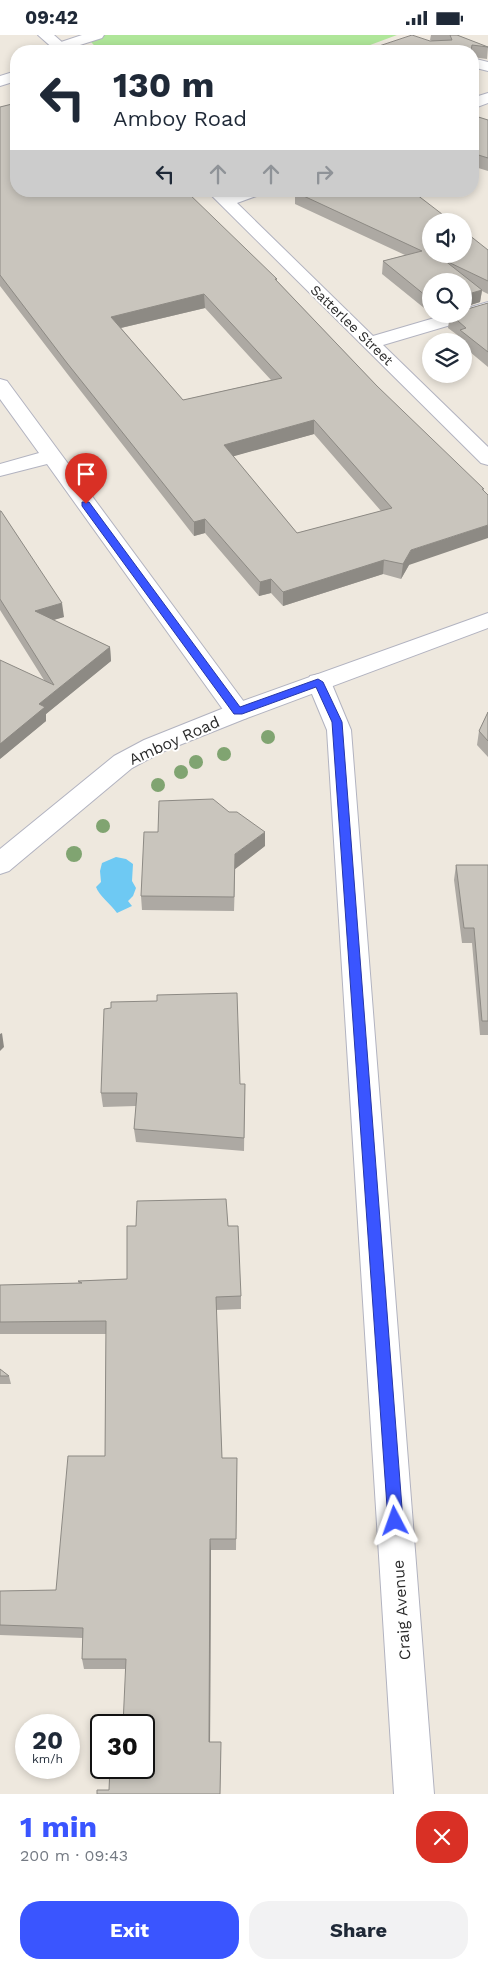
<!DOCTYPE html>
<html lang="en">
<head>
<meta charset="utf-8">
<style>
  :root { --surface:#fff; --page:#f2f2f3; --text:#1f2937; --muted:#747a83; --accent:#3a55ff }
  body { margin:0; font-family:"Work Sans",sans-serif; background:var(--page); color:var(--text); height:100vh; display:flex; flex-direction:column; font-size:19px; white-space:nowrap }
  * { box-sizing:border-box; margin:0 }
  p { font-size:16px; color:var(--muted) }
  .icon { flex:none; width:28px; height:28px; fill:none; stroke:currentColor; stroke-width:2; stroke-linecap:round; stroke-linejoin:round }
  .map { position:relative; height:1759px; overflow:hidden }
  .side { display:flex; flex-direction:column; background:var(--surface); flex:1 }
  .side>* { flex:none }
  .top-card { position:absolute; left:10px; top:10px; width:469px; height:152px; border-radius:20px; box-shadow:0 2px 8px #0003; background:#fff; color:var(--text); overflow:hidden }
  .tools { position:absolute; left:422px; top:178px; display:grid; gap:10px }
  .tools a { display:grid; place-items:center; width:50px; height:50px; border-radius:50%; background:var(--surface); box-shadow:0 2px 8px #0003; font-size:25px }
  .speed { position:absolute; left:15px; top:1679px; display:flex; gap:10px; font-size:25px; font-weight:700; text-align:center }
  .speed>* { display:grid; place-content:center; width:65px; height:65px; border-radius:50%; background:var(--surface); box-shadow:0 2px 8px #0003; line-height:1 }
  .speed small { font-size:12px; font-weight:400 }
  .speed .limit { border:2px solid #111; border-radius:8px; background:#fff; color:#111 }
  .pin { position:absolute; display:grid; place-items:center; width:42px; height:42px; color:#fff; margin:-51px -21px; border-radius:50% 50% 50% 0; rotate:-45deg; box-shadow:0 0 5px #0007 }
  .pin .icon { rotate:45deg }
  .me { position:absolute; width:55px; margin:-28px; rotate:356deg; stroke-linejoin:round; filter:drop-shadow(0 0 4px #0008) }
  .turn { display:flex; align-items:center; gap:18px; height:105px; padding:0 20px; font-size:22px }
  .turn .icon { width:65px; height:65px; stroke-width:2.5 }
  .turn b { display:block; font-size:35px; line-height:42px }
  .lanes { display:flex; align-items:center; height:48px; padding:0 20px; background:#0003; justify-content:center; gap:25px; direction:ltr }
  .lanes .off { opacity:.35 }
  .round { display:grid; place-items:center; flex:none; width:52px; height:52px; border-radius:20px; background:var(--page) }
  .overview { display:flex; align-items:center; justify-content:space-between; height:85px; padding:0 20px }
  h1 { font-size:30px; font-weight:700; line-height:38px; color:var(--accent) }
  .action { display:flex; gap:10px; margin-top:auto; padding:10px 20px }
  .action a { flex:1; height:58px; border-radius:20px; background:var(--accent); color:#fff; font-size:20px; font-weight:700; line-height:58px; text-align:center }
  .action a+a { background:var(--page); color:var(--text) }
  .status { display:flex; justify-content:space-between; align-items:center; height:35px; padding:0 25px; background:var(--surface); direction:ltr }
  .status svg { height:14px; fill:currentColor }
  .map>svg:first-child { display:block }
  .green { fill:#afe699 }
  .water { fill:#6ec9f3 }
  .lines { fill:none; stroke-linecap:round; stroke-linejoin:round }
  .service-casing { stroke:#b2b3c0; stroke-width:2 }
  .minor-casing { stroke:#b2b3c0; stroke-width:2 }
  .tertiary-casing { stroke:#b2b3c0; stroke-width:2 }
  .service { fill:#fff; fill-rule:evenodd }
  .minor { fill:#fff; fill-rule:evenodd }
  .tertiary { fill:#fff; fill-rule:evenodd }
  .tree { fill:#80a471 }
  .wall { fill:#ada9a3; fill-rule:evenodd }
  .shaded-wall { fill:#8d8a84 }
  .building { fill:#c9c5bd; stroke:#8d8a84; fill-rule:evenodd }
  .route { fill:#3a55ff; stroke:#2637a6 }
  .labels { text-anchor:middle; stroke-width:4; stroke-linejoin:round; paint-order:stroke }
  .far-street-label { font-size:14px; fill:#2c2c2c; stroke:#fff }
  .street-label { font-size:16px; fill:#2c2c2c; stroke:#fff }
</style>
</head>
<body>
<div class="status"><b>09:42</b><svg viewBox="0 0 49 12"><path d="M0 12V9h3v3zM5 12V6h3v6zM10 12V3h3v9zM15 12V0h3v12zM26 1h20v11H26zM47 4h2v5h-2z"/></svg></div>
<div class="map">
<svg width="488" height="1759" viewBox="0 0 488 1759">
  <rect width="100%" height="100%" fill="#eee8de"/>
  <!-- green -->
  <path class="green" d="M85,0H397L354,16H99Z"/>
  <!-- water -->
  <path class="water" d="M116,822L126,824L133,829L132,846L136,853L133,861L128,866L132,871L117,878C111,869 99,861 96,852L101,847L100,836L102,828Z"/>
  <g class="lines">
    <defs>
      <path id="service" d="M82,0H104L102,3L61,16L55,15L53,12L55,9Z"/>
      <path id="minor" d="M38,0H54L72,16H56Z
        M472,23L488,27V36L472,32Z
        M16,36V46L0,51V41Z
        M488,58V68L472,74V63Z
        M207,156H225L229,160L238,156H261L259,160L237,168L373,301L448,279H464V274L488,267V279L383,310L488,412V430L481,428Z
        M0,344L7,346L247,671L250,677L247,683L238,685L229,683L47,429L0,441V429L39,418L0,364Z
        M319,639L328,641L331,647L351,695L434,1759H394L327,695L307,647L310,641Z"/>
      <path id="tertiary" d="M488,578V593L247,683L162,717L132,733L9,836L0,839V814L114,721L144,705L229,671Z"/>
    </defs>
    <!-- service casing -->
    <use href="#service" class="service-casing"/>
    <!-- minor casing -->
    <use href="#minor" class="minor-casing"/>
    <!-- tertiary casing -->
    <use href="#tertiary" class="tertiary-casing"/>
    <!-- service -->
    <use href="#service" class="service"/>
    <!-- minor -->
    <use href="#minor" class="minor"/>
    <!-- tertiary -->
    <use href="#tertiary" class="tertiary"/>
  </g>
  <!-- trees -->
  <g class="tree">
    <circle cx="268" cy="702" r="7"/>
    <circle cx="224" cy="719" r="7"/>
    <circle cx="196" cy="727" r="7"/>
    <circle cx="181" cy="737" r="7"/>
    <circle cx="158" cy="750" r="7"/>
    <circle cx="103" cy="791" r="7"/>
    <circle cx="74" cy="819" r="8"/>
  </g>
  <!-- wall -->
  <path class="wall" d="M431,0H457L488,12L487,24L472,22V16H364L432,6L430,5Z
    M14,60H16V156L277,244V246L377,351L409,530L401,544L383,539L283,571L271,558L259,561L205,498L194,501L69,341L0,251V72L15,69ZM205,273L271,345L183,365L121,293ZM314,399L381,476L297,498L233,421Z
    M472,80L488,85V136L472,131Z
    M295,157L488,215V259L482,256L480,267L464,272V246H431V279H442L434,281L382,239L383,226L405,220L295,169Z
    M488,268V332L464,312V306H459L460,302L448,293L450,279Z
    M0,476L64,582L53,585L110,612L111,626L46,679V686L0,724L44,645L0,575Z
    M488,677V722L477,710L479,696Z
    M265,811L235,834L234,876L142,875L141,861Z
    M456,830H488V1000H480L472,908H462L454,845Z
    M240,1049H245L244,1116L136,1107L134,1094L136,1071L103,1072L101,1058Z
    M228,1191L241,1261V1274L216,1275L222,1423H237L236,1515H211L210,1707L221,1716L220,1759H97L109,1755L144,1732L125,1634H84L82,1624L83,1603L0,1600V1556L56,1555L105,1421L106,1299H0V1250L79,1249L78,1246L127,1244Z
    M0,1334L9,1341L11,1349H0Z"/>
  <!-- shaded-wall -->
  <path class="shaded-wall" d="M482,255L480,267L464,272V263L465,260Z
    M204,259L205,273L112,295L111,282Z
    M434,279H442L434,281Z
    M314,385V399L224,424V410Z
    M205,484V498L194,501V487Z
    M488,490V503L409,530L401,544L403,529L411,515Z
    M384,525L383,539L283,571V557Z
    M271,544V558L259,561L260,547Z
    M62,568L64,582L36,590L35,576Z
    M110,612L111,626L46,679V686L0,724V709L39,669Z
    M265,797V811L235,834L234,876L235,819Z
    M2,998L4,1012L0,1016V999Z
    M210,1504L211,1515L210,1716L209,1707Z"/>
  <!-- building -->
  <path class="building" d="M412,0L430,6L452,5L450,0H457L488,12L472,10L471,16H364Z
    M16,68V156H186L277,244H275L377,351L484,454H482L488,460V490L411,515L403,529L384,525L283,557L271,544L260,547L205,484L194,487L67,328L0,240V72ZM204,259L282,343L183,365L111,282ZM314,385L392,473L297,498L224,410Z
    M472,80L488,85V123L472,118Z
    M297,156H412L451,186H431V219H464V196L488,215V246L444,225L482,255L465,260L464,263V246H431V265L383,226L422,216L295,157Z
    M488,268V317L460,295L466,293L450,279H464V275Z
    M0,476H1L62,568L35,576L110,612L39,669L45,672L0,709V625L54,650L0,564Z
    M488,677V706L479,696Z
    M213,764L229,777H237L265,797L235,819L234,862L141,861L144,797H158L159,766Z
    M456,830H488V986H482L474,893H464Z
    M237,958L240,1049H245L244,1103L134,1094L137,1058H101L104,974L111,973V967L157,966V960Z
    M226,1164L228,1191H238L241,1261L216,1262L222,1423H237L236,1504H210L209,1707H221L220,1759H97V1755H109L110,1732H144V1690H123L126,1624H82L83,1593L0,1590V1556L56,1555L68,1421H105L106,1286L0,1287V1250L82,1248L78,1246L127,1244V1191H136L137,1166Z
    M0,1334L9,1341H0Z"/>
  <!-- route -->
  <path class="route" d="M82,467H89L240,672L318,644L323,647L342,687L403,1486L401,1492L395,1494L390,1492L388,1486L332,687L316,652L242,679H234L82,471Z"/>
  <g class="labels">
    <!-- far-street labels -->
    <g class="far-street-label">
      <text transform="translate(352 290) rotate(44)" y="5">Satterlee Street</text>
    </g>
    <!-- street labels -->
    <g class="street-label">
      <text transform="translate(174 705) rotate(-24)" y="6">Amboy Road</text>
      <text transform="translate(401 1575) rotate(-94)" y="6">Craig Avenue</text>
    </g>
  </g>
</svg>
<div class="tools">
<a><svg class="icon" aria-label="sound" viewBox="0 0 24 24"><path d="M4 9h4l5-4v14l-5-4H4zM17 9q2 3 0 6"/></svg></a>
<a><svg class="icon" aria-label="search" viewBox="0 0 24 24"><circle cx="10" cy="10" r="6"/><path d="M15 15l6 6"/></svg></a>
<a><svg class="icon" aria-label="layers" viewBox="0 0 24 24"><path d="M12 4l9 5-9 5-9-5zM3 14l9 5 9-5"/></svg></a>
</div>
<div class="speed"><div>20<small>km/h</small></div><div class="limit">30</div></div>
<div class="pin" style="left:86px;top:469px;background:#d93025"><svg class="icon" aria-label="arrive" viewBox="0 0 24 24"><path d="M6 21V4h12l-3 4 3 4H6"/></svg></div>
<svg class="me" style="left:395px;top:1486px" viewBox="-20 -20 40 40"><path d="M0-17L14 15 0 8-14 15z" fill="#3a55ff" stroke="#fff" stroke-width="4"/></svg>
<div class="top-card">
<div class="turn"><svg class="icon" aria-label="left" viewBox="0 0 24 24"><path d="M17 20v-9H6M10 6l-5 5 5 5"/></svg><div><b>130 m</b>Amboy Road</div></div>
<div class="lanes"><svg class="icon" aria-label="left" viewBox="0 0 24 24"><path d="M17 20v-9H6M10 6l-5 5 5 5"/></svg><svg class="icon off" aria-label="ahead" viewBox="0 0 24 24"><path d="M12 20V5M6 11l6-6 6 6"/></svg><svg class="icon off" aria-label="ahead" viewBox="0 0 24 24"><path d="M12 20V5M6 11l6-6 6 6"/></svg><svg class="icon off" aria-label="right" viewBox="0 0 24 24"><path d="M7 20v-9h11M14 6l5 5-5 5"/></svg></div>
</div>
</div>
<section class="side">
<div class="overview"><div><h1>1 min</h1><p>200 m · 09:43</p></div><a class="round" style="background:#d93025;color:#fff"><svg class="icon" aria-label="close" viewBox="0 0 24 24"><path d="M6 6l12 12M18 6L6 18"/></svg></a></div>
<div class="action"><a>Exit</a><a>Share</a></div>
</section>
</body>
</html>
